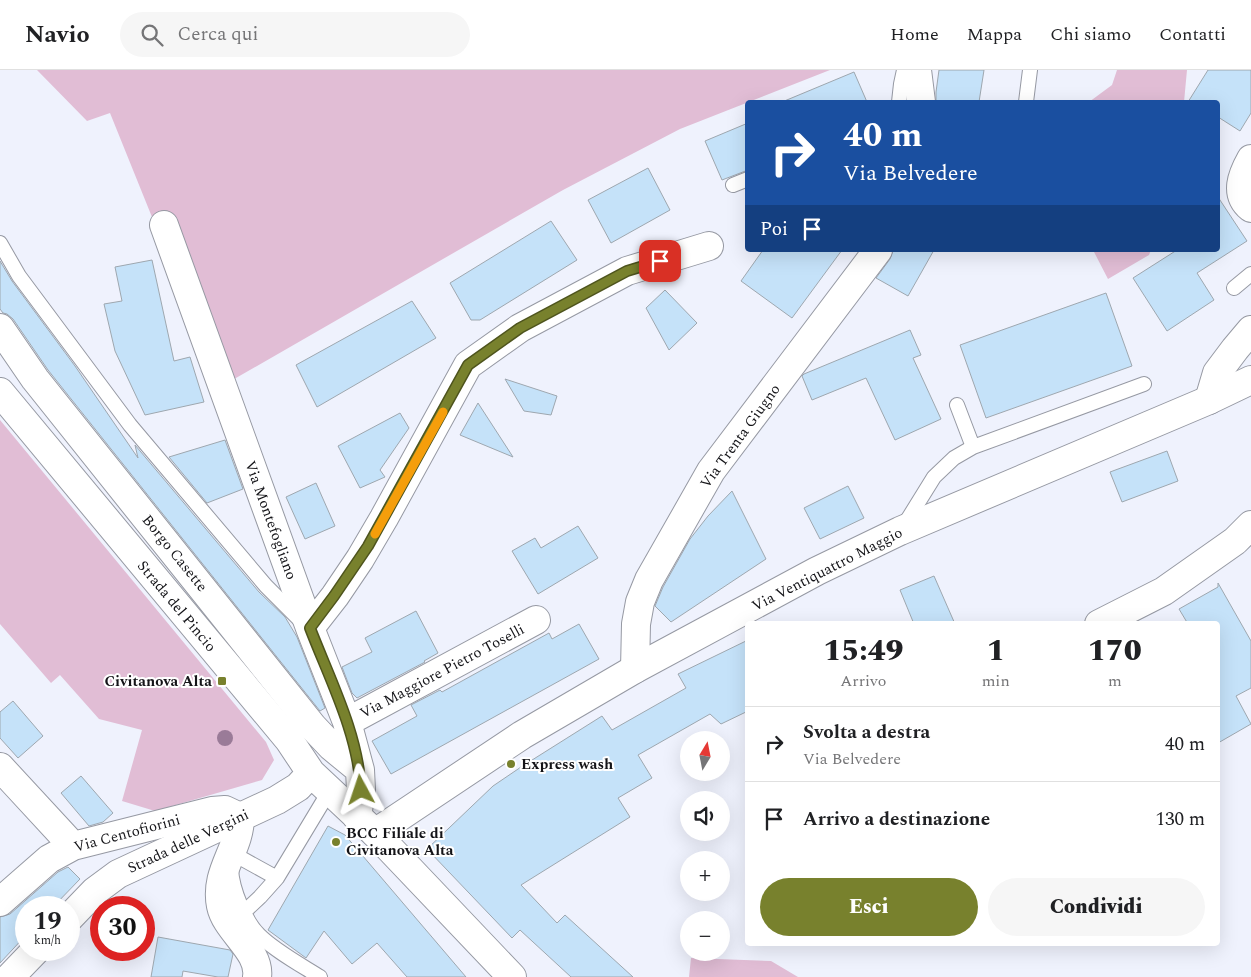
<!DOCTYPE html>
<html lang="it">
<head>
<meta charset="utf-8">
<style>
  :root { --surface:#fff; --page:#f6f6f6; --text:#202124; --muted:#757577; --line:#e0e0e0; --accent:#78812d }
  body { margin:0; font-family:Spectral,serif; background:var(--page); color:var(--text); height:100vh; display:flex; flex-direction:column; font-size:19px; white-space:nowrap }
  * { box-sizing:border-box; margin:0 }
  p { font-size:16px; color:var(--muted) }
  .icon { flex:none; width:28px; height:28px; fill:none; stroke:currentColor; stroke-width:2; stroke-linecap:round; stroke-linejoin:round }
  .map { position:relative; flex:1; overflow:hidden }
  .side { position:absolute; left:745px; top:551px; width:475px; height:325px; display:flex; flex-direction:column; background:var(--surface); border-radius:5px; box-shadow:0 5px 20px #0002 }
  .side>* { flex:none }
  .hud { position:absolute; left:745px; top:30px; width:475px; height:152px; border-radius:5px; box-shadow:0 5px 20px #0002; background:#1a4fa0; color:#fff; overflow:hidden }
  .needle { width:32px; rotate:10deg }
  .fabs { position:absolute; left:680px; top:661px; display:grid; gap:10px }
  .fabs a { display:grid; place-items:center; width:50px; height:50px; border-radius:50%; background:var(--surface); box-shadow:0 5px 20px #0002; font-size:25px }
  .speed { position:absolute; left:15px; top:826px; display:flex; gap:10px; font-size:25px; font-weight:700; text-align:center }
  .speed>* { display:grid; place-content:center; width:65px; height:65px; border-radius:50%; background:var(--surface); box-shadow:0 5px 20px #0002; line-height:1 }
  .speed small { font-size:12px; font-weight:400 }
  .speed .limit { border:8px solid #d22; background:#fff; color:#111 }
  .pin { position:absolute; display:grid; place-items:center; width:42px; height:42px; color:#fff; margin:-21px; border-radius:10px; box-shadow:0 2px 8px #0006 }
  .me { position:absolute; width:55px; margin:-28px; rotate:355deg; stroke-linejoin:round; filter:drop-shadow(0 0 4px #0008) }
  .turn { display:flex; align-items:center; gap:18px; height:105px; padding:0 15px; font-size:22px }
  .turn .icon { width:65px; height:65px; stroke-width:2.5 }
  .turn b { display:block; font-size:35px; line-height:42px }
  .then { display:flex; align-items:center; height:48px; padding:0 15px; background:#0003; gap:10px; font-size:19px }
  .eta { display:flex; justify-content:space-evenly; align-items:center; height:85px; text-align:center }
  .eta b { font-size:30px; font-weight:800; line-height:35px }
  .action { display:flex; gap:10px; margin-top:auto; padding:10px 15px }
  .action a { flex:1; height:58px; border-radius:30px; background:var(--accent); color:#fff; font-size:20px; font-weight:800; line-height:58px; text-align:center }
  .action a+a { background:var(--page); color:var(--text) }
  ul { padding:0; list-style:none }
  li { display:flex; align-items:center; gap:15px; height:75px; padding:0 15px; border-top:1px solid var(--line) }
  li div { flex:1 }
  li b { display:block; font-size:19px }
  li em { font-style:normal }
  header { display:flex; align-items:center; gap:30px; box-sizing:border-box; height:70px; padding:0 25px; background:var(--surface); border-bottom:1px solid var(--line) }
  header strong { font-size:24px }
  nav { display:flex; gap:28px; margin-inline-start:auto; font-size:18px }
  .search { width:350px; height:45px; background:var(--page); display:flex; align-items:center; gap:12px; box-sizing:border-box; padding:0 18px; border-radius:28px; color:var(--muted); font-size:19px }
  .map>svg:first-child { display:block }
  .green { fill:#e1bdd5 }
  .building { fill:#c5e2f9; stroke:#9ea7af }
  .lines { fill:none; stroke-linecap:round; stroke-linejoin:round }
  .lane-casing { stroke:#9699a3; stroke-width:16 }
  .street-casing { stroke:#9699a3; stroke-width:30 }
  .secondary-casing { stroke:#9699a3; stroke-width:30 }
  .lane { stroke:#fff; stroke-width:14 }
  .street { stroke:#fff; stroke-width:28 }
  .secondary { stroke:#fff; stroke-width:28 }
  .tree { fill:#9a7b98 }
  .route-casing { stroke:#4e541d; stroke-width:12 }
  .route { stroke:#78812d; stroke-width:9 }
  .slow { stroke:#f59e0b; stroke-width:9 }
  .poi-dot { fill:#78812d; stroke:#fff; stroke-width:2 }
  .labels { text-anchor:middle; stroke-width:4; stroke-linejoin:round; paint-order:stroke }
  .street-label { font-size:15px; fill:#141418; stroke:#fff }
  .poi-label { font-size:15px; font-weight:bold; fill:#141418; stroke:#fff; text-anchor:start }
</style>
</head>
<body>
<header>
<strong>Navio</strong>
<div class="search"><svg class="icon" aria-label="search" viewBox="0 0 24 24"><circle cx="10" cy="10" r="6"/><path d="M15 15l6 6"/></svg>Cerca qui</div>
<nav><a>Home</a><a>Mappa</a><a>Chi siamo</a><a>Contatti</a></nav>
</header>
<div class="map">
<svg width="1251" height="907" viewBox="0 0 1251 907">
  <rect width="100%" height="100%" fill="#eff2fd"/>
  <!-- green -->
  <path class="green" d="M37,0H830L680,59L563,120L229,312L156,157L110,43L87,51Z
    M1117,0H1187L1184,32H1089L1112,15Z
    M1093,180H1151L1149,185L1108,209Z
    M0,350L266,672L274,690L262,710L155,741L122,731L142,660L99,649L60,605L51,613L0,554Z
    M691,888L771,891L798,907H689Z"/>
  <!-- building -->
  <path class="building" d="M939,0H984L979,32H936V22Z
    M1208,0H1251V43L1240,61L1218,47V32H1188Z
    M854,2L867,32H782Z
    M748,53V100L722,110L705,71Z
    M648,98L670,140L611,173L588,130Z
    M1218,127L1247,171L1197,203L1214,230L1167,261L1133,208L1177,180H1218Z
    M551,151L577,190L480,250H471L450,213Z
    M763,180H842L792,248L741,211Z
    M893,180H934L908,226L876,208L890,189Z
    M152,190L174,291L190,287L204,332L145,345L115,281L104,234L122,231L115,197Z
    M0,191L12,211L75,296L138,388L135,375L259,522L285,547L297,567L325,638L320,641L48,300L13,249L7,244L3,243L0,239Z
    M665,220L697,253L669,280L646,238Z
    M1106,223L1132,296L986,348L960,275Z
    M412,231L436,268L317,337L296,295Z
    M910,260L921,285L913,288L941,349L895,370L866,308L812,330L802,306L804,304Z
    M505,309L557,326L551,345L524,341Z
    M478,333L513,387L460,365Z
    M400,343L409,358L380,400L385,407L360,418L338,376Z
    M225,370L243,419L207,433L169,387Z
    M1167,381L1178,411L1122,432L1110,402Z
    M316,413L335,456L305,469L286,427Z
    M848,416L864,448L820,469L804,438Z
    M732,421L766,489L671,552L655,536L663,517L690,469L708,446Z
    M578,456L598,488L538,524L512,481L535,468L541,478Z
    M934,506L955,554H914L900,520Z
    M1218,513L1251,571V618L1236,626L1251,654L1218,673V554H1188L1179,539L1218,517Z
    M416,541L438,583L424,591L425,592L357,628L352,623L342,597L372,582L365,568Z
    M579,554L599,589L391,704L372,671L417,646L411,635L440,620L442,622L549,563L552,569Z
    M748,570V641L721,654L710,644L638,685L652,708L618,728L630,747L521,815L557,853L565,845L633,907H571L520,860L512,868L427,779L493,716L521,697L602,646L612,660L686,618L678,604Z
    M13,631L43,666L18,688L0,668V642Z
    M81,706L113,743L103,752L89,756L61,723Z
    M328,756L345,765L466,907H407L377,873L352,894L324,861L306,888L268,860Z
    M68,797L80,809L52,838H26V865L0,893V847L10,844L58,802Z
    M158,867L230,880L233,884L228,907H218L183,901L182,907H151Z"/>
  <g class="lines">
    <defs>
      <path id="lane" d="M899,32L901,14L904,0
        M1026,32L1030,0
        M733,115L748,109
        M0,173L19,206L130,355L266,516L301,551
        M1234,218L1251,204
        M957,335L973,377L1144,314
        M903,457L934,407L954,388L973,377
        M230,782L277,808
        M231,799C232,819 245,851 259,865C275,881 301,895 320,907
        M244,842L260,827L277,808L330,720"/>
      <path id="street" d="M917,0L921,32
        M1251,89C1242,105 1234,124 1251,138
        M164,155L310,558L347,652L360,700L361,720L357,747
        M0,258L35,309L313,657L332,677L360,700
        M1209,330L1217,303L1235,279L1251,260
        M1099,554L1164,521L1235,471L1251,455
        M310,558L335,526L360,489L384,448L468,295L520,258L627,201L709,176
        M635,599L636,554L640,532L649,510L711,401L878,180
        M347,652L536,550
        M0,697L73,776
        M375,763L512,907
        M0,832L49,789L73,776L212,741L225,740L240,747C240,780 214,801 221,836C226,861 261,881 257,907"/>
      <path id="secondary" d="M0,322L289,670L311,703L375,763L522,665L635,599L817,501L900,461L1209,330L1251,310
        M69,848L95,821L118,804L277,730L298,717L311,703
        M10,907L36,880"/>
    </defs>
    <!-- lane casing -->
    <use href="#lane" class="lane-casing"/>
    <!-- street casing -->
    <use href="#street" class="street-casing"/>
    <!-- secondary casing -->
    <use href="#secondary" class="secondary-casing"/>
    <!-- lane -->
    <use href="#lane" class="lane"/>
    <!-- street -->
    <use href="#street" class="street"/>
    <!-- secondary -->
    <use href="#secondary" class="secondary"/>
  </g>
  <!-- trees -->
  <circle class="tree" cx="225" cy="668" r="8"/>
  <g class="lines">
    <defs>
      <path id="route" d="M361,720C358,663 330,610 310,558L334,526L368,476L468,295L520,258L627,201L660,191"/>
    </defs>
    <!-- route casing -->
    <use href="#route" class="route-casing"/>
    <!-- route -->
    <use href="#route" class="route"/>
    <!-- slow -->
    <path class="slow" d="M375,464L443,342"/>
  </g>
  <!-- markers -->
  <g class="poi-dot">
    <rect x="217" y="606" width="10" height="10" rx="2.5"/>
    <circle cx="511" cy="694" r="5"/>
    <circle cx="336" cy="772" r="5"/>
  </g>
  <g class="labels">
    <!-- street labels -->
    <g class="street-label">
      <text transform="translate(740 366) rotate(-54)" y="5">Via Trenta Giugno</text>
      <text transform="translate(271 450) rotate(70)" y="5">Via Montefogliano</text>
      <text transform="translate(175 483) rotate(51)" y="5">Borgo Casette</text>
      <text transform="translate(827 499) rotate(-27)" y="5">Via Ventiquattro Maggio</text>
      <text transform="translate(177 536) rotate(50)" y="5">Strada del Pincio</text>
      <text transform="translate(442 601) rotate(-28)" y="5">Via Maggiore Pietro Toselli</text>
      <text transform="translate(127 763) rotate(-15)" y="5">Via Centofiorini</text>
      <text transform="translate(188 771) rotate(-25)" y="5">Strada delle Vergini</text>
    </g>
    <!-- poi labels -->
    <g class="poi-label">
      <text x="212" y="616" text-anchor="end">Civitanova Alta</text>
      <text x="521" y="699">Express wash</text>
      <text x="346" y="768">BCC Filiale di<tspan x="346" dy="17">Civitanova Alta</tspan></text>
    </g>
  </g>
</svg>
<div class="fabs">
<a><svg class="needle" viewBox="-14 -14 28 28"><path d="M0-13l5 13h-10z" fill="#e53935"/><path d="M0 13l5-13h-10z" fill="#757577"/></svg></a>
<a><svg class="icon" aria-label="sound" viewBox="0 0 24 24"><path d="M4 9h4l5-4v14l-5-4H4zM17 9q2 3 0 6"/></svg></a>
<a>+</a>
<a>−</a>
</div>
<div class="speed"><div>19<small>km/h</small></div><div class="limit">30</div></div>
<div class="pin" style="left:660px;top:191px;background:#d93025"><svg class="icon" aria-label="arrive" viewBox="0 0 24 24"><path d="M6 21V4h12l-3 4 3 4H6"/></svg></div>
<svg class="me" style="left:361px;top:720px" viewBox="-20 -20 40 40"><path d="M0-17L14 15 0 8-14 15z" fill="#78812d" stroke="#fff" stroke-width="4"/></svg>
<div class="hud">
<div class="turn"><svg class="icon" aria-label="right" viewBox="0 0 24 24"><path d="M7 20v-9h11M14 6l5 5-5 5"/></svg><div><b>40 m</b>Via Belvedere</div></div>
<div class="then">Poi<svg class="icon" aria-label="arrive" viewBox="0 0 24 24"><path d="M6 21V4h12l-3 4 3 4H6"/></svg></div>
</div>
<section class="side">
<div class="eta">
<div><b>15:49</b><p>Arrivo</p></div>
<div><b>1</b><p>min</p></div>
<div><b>170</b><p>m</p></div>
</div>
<ul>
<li><svg class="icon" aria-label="right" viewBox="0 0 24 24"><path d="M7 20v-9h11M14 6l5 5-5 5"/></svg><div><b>Svolta a destra</b><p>Via Belvedere</p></div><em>40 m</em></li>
<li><svg class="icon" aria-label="arrive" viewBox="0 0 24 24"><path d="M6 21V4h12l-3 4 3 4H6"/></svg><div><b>Arrivo a destinazione</b></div><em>130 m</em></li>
</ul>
<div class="action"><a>Esci</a><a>Condividi</a></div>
</section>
</div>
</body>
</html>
